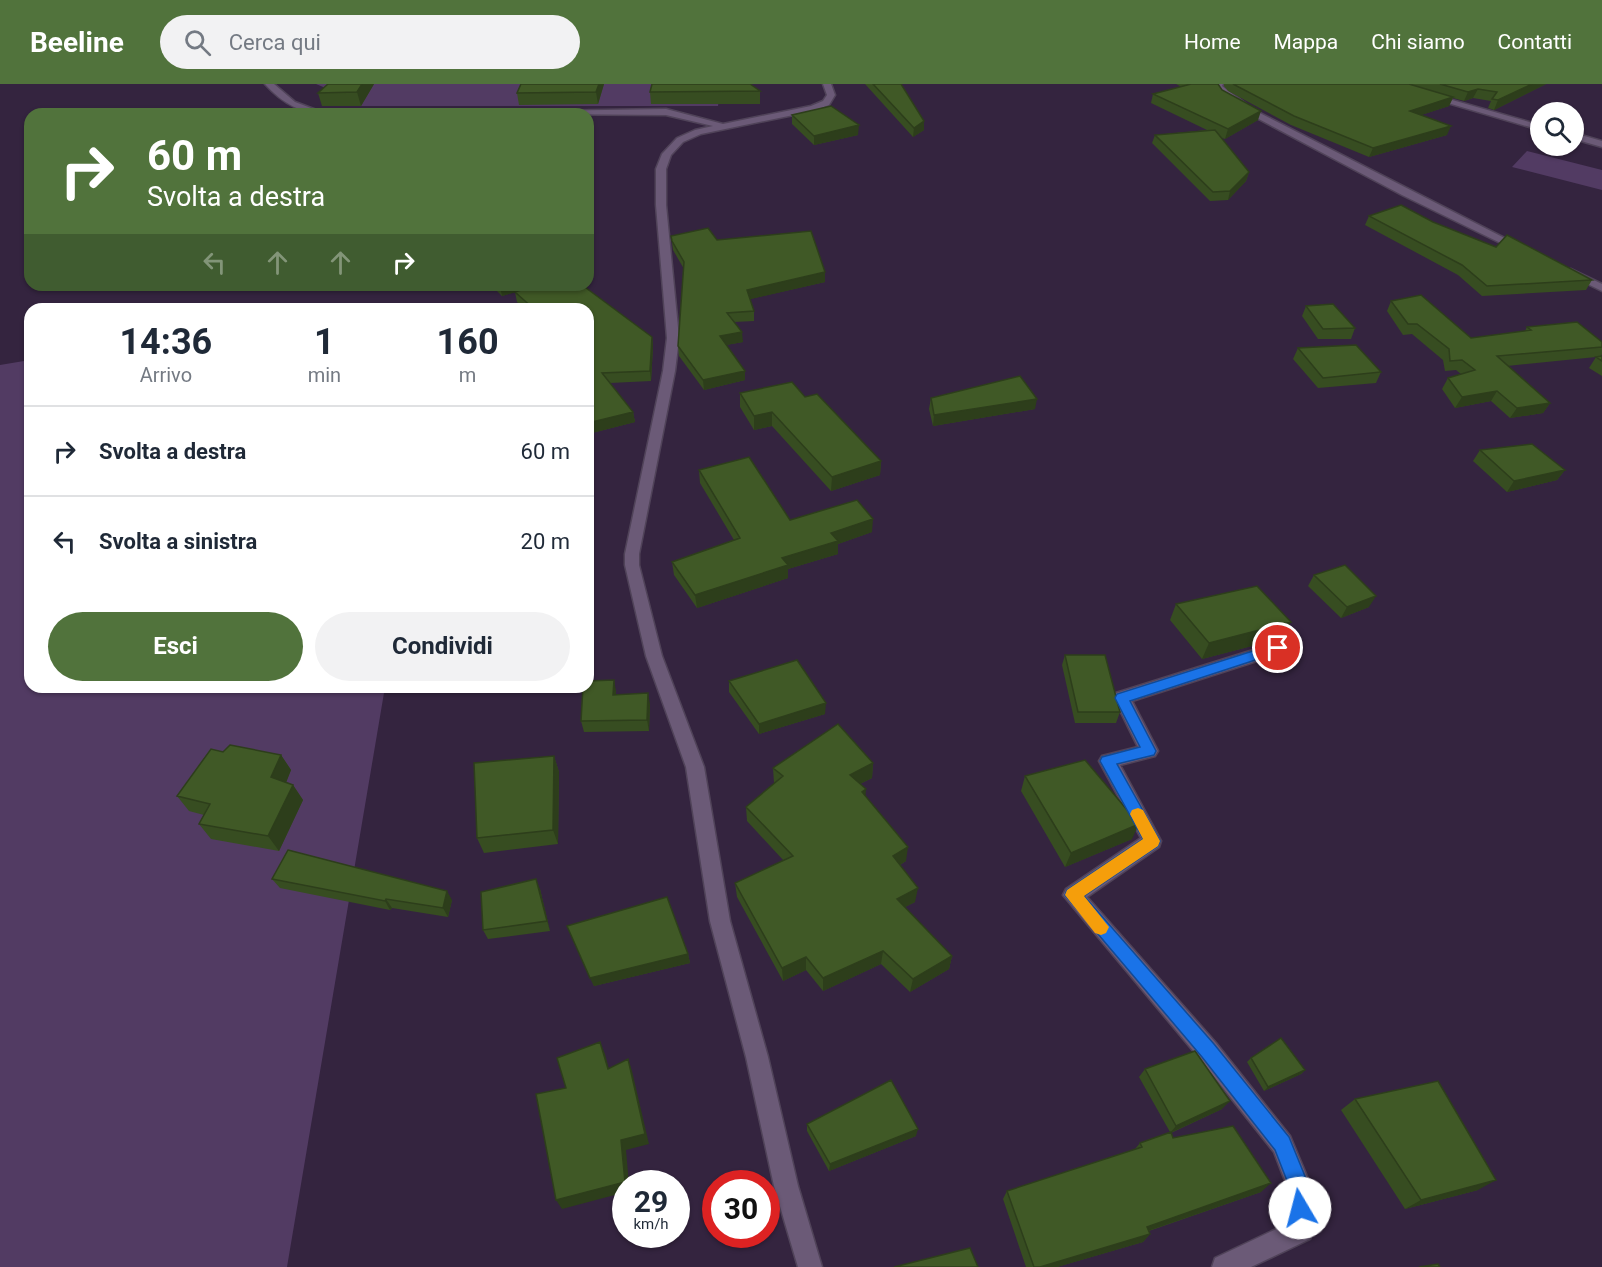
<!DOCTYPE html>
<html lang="it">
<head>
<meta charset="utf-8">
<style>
  :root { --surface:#fff; --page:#f2f2f3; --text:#1f2937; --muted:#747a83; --line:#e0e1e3; --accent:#51733c }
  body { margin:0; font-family:Roboto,sans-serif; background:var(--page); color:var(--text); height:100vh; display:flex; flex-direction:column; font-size:22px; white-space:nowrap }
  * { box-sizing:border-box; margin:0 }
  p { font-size:20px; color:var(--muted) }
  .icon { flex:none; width:33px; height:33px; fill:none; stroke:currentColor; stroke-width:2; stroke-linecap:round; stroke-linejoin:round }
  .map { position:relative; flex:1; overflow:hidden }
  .details { position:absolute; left:24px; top:219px; width:570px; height:390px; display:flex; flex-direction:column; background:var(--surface); border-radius:18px; box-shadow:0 2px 4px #0004 }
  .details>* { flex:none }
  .guide { position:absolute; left:24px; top:24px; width:570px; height:183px; border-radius:18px; box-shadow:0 2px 4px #0004; background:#51733c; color:#fff; overflow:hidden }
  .buttons { position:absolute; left:1530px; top:18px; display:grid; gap:12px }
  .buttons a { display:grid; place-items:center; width:54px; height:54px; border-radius:50%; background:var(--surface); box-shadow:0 2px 4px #0004; font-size:30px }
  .speed { position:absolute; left:612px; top:1086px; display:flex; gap:12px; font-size:30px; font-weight:700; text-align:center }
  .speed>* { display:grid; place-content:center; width:78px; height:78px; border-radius:50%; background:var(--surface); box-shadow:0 2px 4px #0004; line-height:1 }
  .speed small { font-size:15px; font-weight:400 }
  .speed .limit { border:9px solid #d22; background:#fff; color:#111 }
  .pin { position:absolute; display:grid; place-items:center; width:51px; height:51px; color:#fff; margin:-26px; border:3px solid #fff; border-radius:50%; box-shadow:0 2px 6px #0007 }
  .me { position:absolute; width:66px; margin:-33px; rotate:352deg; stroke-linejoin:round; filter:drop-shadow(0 0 4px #0008) }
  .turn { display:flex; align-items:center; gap:21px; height:126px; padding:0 24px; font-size:27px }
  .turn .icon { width:78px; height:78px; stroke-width:2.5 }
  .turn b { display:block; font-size:42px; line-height:51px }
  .lanes { display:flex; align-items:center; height:57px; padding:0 24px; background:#0003; justify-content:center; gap:30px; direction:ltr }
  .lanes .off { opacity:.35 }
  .eta { display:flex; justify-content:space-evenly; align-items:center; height:102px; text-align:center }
  .eta b { font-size:36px; font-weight:700; line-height:42px }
  .button { display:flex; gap:12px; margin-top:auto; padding:12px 24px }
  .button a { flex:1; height:69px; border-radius:36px; background:var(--accent); color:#fff; font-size:24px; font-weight:700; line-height:69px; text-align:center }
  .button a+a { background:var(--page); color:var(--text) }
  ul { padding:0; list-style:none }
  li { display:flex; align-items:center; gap:18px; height:90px; padding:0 24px; border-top:2px solid var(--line) }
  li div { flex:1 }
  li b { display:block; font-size:22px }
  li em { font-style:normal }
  header { display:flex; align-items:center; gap:36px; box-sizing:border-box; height:84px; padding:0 30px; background:var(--accent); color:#fff }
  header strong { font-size:28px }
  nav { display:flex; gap:33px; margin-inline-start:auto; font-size:21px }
  .search { width:420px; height:54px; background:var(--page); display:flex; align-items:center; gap:15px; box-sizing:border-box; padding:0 21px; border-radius:33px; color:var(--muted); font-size:22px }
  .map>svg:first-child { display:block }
  .green { fill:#523b63 }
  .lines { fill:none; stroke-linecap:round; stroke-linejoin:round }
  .minor-casing { stroke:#504359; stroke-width:3 }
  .minor { fill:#6b5a77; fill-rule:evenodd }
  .wall { fill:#374d21 }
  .shaded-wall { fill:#2d3e1b }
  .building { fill:#405926; stroke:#2d3e1b; stroke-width:1.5 }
  .route { fill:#1a73e8; stroke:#114b97; stroke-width:1.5 }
  .slow { fill:#f59e0b }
</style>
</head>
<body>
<header>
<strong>Beeline</strong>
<div class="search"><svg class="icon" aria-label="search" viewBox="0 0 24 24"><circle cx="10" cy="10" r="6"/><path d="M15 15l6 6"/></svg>Cerca qui</div>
<nav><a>Home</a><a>Mappa</a><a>Chi siamo</a><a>Contatti</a></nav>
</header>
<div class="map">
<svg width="1602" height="1183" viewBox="0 0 1602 1183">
  <rect width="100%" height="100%" fill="#34243f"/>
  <!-- green -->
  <path class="green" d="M316,0H721L718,22H325L335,8Z
    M1527,67L1602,86V106L1512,83Z
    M30,276V603H385L287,1183H0V281Z"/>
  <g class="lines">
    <defs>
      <path id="minor" d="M265,0H274L295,18L327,30C301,30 282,19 265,0Z
        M823,0H831L835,11L829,21L813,27L701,50L683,58L671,71L666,85V121L679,254L675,287L639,470V481L662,572L704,683L730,837L768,973L798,1102L822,1183H798L774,1102L746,973L710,837L686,683L646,572L625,481V470L663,287L667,254L656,121V85L662,70L677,54L695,46L713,42L666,31L538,30L542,27L666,25L723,40L811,22L823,17L827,11Z
        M1214,0H1223L1222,2L1254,26L1528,166L1519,168L1402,111L1238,24L1213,2Z
        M1383,0H1396L1540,41V46Z
        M1574,49L1602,57V63L1574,55Z
        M1571,185L1602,200V207L1567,190V186Z
        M1279,558L1285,560L1287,564L1285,568L1132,617L1158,667L1155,672L1120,681L1161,757L1159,763L1087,813L1216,959L1290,1052L1311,1102L1313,1146L1310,1155L1251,1183H1212L1215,1174L1289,1139L1287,1102L1274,1068L1200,975L1063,811L1066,805L1141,754L1099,677L1102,672L1138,663L1114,614L1116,609Z"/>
    </defs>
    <!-- minor casing -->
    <use href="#minor" class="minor-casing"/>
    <!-- minor -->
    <use href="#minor" class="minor"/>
  </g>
  <!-- wall -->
  <path class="wall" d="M374,0L361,22H322L318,9Z
    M521,0H604L598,20L519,21L517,9Z
    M865,0H901L924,46L913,53Z
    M1176,0H1217L1222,6L1258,36L1225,55L1220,53L1249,88L1246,97L1228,116L1210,117L1152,59L1155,51L1207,46L1151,19L1153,10L1182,3Z
    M1224,0H1546L1494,26L1488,24L1491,17L1473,14L1464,17L1453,14L1449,22L1421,31L1447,51L1369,73L1291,41L1228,7L1224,2Z
    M760,7V20H651L650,8Z
    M792,31L858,51L814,61L792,40Z
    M1369,132L1433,138L1496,163L1592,196L1586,206L1482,212L1458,191L1365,141Z
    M671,152L717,156L825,198L750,215L754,227V237L734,238L743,258L726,261L745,296L704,306L679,272L678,262L684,185L673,166Z
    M491,201H531V203L537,201H582L652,253L653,263L651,297L610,299L633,328L635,338L588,350V225H525L517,218L515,208L502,212Z
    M1391,217L1471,254L1525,247L1527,243L1602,258V270L1601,272H1602V292L1589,284L1596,273L1507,282L1550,319L1543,329L1510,334L1491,317L1455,324L1442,305L1448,294L1461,290L1456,286L1445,287L1443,276L1412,250L1403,251L1387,227Z
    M1306,222L1355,244L1351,255H1318L1302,232Z
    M1298,264L1381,288L1376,299L1318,304L1293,275Z
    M740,309L805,313L881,377L880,391L831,407L772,342L754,346L740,323Z
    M931,314L1035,325L933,342L929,325Z
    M1480,366L1565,386L1557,396L1507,408L1473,377Z
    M699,386L790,436L872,448L838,460V470L788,485V494L697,524L674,491L672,478L734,456L700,399Z
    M1314,491L1369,523L1341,534L1308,502Z
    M1176,520L1282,554L1202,575L1170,536Z
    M1065,571L1120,628L1116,639H1075L1062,581Z
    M614,596L616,611L650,620L649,647L584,648L581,637Z
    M729,597L825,630L759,650L729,608Z
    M223,668L281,671L291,686L286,698L293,701L303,716L279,767L211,755L199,740L204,731L189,727L177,712Z
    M554,672L559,688L558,760L484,769L477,754Z
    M873,679L872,694L860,700L866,713L906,777L900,781L915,818L905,823L952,872L949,885L910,908L881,880L823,907L806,886L783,897L737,813L735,799L784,777L747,737L746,723L774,699L773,684Z
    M1025,692L1132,755L1065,783L1021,707Z
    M272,795L452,816L448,833L392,824L390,826L280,804Z
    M540,805L550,847L488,855L483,846Z
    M567,842L688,870L690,879L594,902Z
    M1251,974L1305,986L1301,990L1264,1007L1247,978Z
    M1145,985L1222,1025L1171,1049L1173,1054L1261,1108L1149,1147L1150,1150L1143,1158L1057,1183H1026L1003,1115L1007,1107L1135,1065L1140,1059L1170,1048L1139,993Z
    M1355,1015L1478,1106L1405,1125L1341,1026Z
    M807,1040L916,1052L829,1087L807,1047Z"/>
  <!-- shaded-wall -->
  <path class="shaded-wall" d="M362,0H374L361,22L357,8Z
    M599,0H604L598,20L596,8Z
    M1532,0H1546L1494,26L1498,16Z
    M1478,5L1473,14L1464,17L1468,8Z
    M1453,13L1449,22L1406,36L1410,27Z
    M1261,27L1258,36L1225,55L1228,45Z
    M924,37V46L913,53L914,44Z
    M859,41L858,51L814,61V52Z
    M1451,42L1447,51L1369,73L1373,64Z
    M1249,88L1246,97L1228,116L1230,107Z
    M825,188V198L747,216V206Z
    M502,201H531V204L502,212L500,202Z
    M742,248L743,258L721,262L720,252Z
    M652,253L653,263L651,297L650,287Z
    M745,287V296L704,306L703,296Z
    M1497,307L1491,317L1455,324L1462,313Z
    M1037,315L1035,325L933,342L934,331Z
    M1550,319L1543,329L1510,334L1517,324Z
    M633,328L635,338L588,350V339Z
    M772,328V342L754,346V332Z
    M881,377L880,391L831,407L832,393Z
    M1565,386L1557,396L1507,408L1514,397Z
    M873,435L872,448L838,460V470L788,485V494L697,524L695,511L782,474L831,449Z
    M1376,512L1369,523L1341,534L1347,523Z
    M1291,538L1282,554L1202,575L1209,559Z
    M614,596L616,607V622L613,611Z
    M648,609L650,620L649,647L647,636Z
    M826,619L825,630L759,650V640Z
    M281,671L291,686L282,709L271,693Z
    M554,672L559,688L558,760L553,746Z
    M873,679L872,694L849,705L850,691Z
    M293,701L303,716L279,767L268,752Z
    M866,705L865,720L862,708Z
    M1139,740L1132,755L1065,783L1071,769Z
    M908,763L906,777L891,786L893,772Z
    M536,795L540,805L550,847L547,837Z
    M918,804L915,818L895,828L897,815Z
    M447,807L452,816L448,833L443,824Z
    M386,815L392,824L390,826L385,817Z
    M883,867L881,880L823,907V894Z
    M688,870L690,879L594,902L590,894Z
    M952,872L949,885L910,908L913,895Z
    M806,873V886L783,897L782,884Z
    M600,958L605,970L612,996L608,985Z
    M628,975L632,987L649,1060L626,1066L629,1100H626V1108L562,1125L556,1116L621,1056Z
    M1305,986L1301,990L1264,1007L1268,1003Z
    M1230,1017L1222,1025L1170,1049L1176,1042Z
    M918,1045L916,1052L829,1087L830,1080Z
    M1496,1096L1478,1106L1405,1125L1421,1116Z
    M1271,1099L1261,1108L1139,1150L1147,1143Z
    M1150,1150L1143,1158L1057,1183H1040Z"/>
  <!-- building -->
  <path class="building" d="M328,0H362L357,8L318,9Z
    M521,0H599L596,8L517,9Z
    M652,0H750L760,7L650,8Z
    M873,0H901L924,37L914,44Z
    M1191,0H1218L1222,6L1261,27L1228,45L1153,10Z
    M1233,0H1409L1453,13L1410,27L1451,42L1373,64L1294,32Z
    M1440,0H1532L1498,16L1492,15L1497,8L1478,5L1468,8Z
    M831,22L859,41L814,52L792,31Z
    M1215,46L1249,88L1230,107L1213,108L1155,51Z
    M1401,121L1433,138L1496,163L1507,151L1592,196L1487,202L1462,181L1369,132Z
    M708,144L717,156L811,147L825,188L747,206L754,227L727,229L742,248L720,252L745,287L703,296L678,262L684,178L672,157L671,152Z
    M537,201H582L652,253L650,287L602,289L633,328L588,339V225H534L515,208Z
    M1421,211L1471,254L1531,246L1527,243L1577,238L1602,258V263L1497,272L1550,319L1517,324L1497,307L1462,313L1448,294L1475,286L1462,276L1450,277L1449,265L1417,240H1408L1391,217Z
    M1333,220L1355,244L1323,245L1306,222Z
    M1356,261L1381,288L1323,294L1298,264Z
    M1602,272V277L1596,273Z
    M1020,292L1037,315L934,331L931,314Z
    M792,298L805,313L817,310L881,377L832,393L772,328L754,332L740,309Z
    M1532,360L1565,386L1514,397L1480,366Z
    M749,373L790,436L857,416L873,435L831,449L838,457L782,474L788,481L695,511L672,478L740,454L699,386Z
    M1345,481L1376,512L1347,523L1314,491Z
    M1257,502L1291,538L1209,559L1176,520Z
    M1065,571H1105L1120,628H1078Z
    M797,576L826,619L759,640L729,597Z
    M614,596L613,611L648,609L647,636L581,637L583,603H588V597Z
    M838,640L873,679L850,691L866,705L862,708L908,763L893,772L918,804L897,815L952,872L913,895L883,867L823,894L806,873L782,884L735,799L793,772L746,723L783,692L773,684Z
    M230,661L281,671L271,693L293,701L268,752L199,740L210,720L177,712L211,665L223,668Z
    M554,672L553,746L477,754L474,679Z
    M1085,676L1139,740L1071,769L1025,692Z
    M288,766L447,807L443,824L386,815L385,817L272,795Z
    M536,795L547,837L483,846L481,808Z
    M667,813L688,870L590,894L567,842Z
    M1281,954L1305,986L1268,1003L1251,974Z
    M600,958L608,985L628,975L645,1050L621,1056L625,1098L556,1116L536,1010L566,1004L557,974Z
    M1195,967L1230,1017L1176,1042L1145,985Z
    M891,996L918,1045L830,1080L807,1040Z
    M1438,997L1496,1096L1421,1116L1355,1015Z
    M1233,1042L1271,1099L1147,1143L1150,1150L1040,1183H1034L1007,1107L1142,1063L1140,1059L1171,1048L1173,1054Z
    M970,1164L978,1183H894Z
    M1438,1180L1440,1183H1419Z"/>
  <!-- route -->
  <path class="route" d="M1278,559L1285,564L1283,567L1130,617L1156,667L1154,671L1117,680L1160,757L1158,762L1084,812L1214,960L1289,1053L1309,1102L1310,1124L1307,1131L1300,1134L1293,1131L1290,1124L1289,1102L1275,1066L1202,973L1065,811L1067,806L1143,755L1100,677L1102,673L1140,663L1115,614L1117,610Z"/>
  <!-- slow -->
  <path class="slow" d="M1138,724L1143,726L1160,757L1158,762L1084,812L1109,843L1106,849L1101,851L1095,849L1065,811L1067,806L1143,755L1130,730L1132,726Z"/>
</svg>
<div class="buttons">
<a><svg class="icon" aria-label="search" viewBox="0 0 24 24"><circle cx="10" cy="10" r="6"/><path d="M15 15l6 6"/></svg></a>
</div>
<div class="speed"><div>29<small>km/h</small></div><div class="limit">30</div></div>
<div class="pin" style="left:1278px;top:564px;background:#d93025"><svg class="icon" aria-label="arrive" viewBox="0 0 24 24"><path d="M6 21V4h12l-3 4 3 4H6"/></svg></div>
<svg class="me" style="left:1300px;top:1124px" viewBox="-20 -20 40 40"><circle r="19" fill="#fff"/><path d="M0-13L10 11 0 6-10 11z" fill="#1a73e8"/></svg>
<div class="guide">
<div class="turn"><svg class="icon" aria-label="right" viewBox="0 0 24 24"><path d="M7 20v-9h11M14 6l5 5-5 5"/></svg><div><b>60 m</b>Svolta a destra</div></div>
<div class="lanes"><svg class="icon off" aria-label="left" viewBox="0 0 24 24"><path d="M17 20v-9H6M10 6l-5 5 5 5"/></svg><svg class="icon off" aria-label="ahead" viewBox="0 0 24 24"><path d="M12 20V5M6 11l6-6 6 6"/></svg><svg class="icon off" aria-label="ahead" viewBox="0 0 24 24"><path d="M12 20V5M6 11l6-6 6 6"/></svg><svg class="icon" aria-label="right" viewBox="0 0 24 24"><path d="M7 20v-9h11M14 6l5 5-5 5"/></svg></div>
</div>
<section class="details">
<div class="eta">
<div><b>14:36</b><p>Arrivo</p></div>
<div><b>1</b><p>min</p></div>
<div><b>160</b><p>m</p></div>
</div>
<ul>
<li><svg class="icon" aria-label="right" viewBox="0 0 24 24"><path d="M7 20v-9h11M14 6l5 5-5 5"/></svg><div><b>Svolta a destra</b></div><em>60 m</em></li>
<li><svg class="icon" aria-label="left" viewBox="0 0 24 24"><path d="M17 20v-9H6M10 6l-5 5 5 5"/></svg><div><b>Svolta a sinistra</b></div><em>20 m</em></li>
</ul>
<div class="button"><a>Esci</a><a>Condividi</a></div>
</section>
</div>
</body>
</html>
